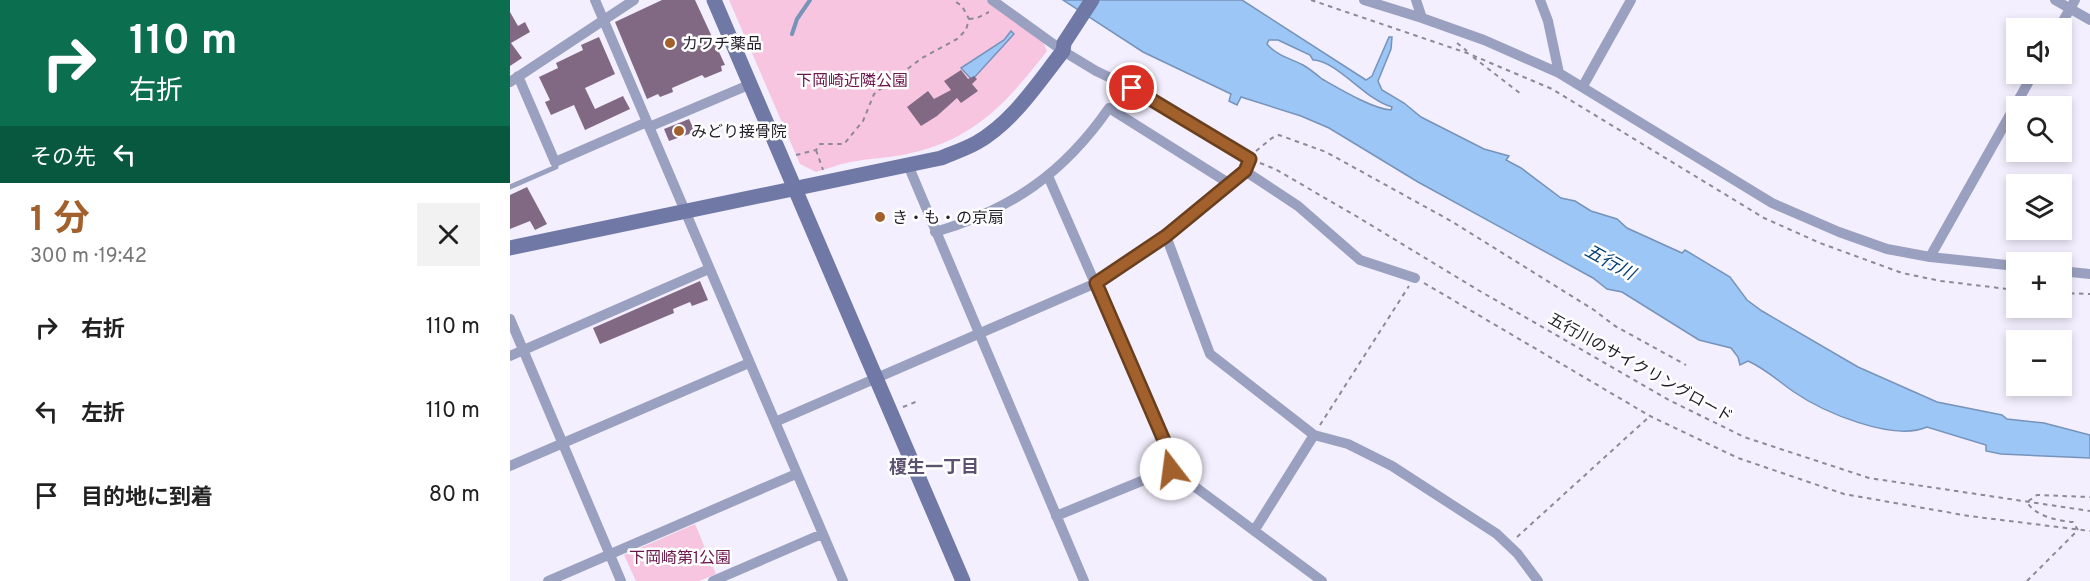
<!DOCTYPE html>
<html lang="ja">
<head>
<meta charset="utf-8">
<style>
  :root { --surface:#fff; --page:#f2f2f2; --text:#222; --muted:#767676; --accent:#a2612c }
  body { margin:0; font-family:Overpass,"Noto Sans JP",sans-serif; background:var(--page); color:var(--text); height:100vh; display:flex; flex-direction:column; font-size:22px; white-space:nowrap }
  * { box-sizing:border-box; margin:0 }
  p { font-size:20px; color:var(--muted) }
  .icon { flex:none; width:33px; height:33px; fill:none; stroke:currentColor; stroke-width:2; stroke-linecap:round; stroke-linejoin:round }
  .map { position:relative; flex:1; overflow:hidden }
  .panel { display:flex; flex-direction:column; background:var(--surface); width:510px }
  .panel>* { flex:none }
  .guide { background:#0b6e4f; color:#fff; overflow:hidden }
  .tools { position:absolute; left:1496px; top:18px; display:grid; gap:12px }
  .tools a { display:grid; place-items:center; width:66px; height:66px; border-radius:0px; background:var(--surface); box-shadow:0 3px 9px #0003; font-size:30px }
  .pin { position:absolute; display:grid; place-items:center; width:51px; height:51px; color:#fff; margin:-26px; border:3px solid #fff; border-radius:50%; box-shadow:0 2px 6px #0007 }
  .me { position:absolute; width:66px; margin:-33px; rotate:345deg; stroke-linejoin:round; filter:drop-shadow(0 0 4px #0008) }
  .turn { display:flex; align-items:center; gap:21px; height:126px; padding:0 30px; font-size:27px }
  .turn .icon { width:78px; height:78px; stroke-width:2.5 }
  .turn b { display:block; font-size:42px; line-height:51px }
  .then { display:flex; align-items:center; height:57px; padding:0 30px; background:#0003; gap:12px; font-size:22px }
  .round { display:grid; place-items:center; flex:none; width:63px; height:63px; border-radius:0px; background:var(--page) }
  .overview { display:flex; align-items:center; justify-content:space-between; height:102px; padding:0 30px }
  h1 { font-size:36px; font-weight:700; line-height:45px; color:var(--accent) }
  ul { padding:0; list-style:none }
  li { display:flex; align-items:center; gap:18px; height:84px; padding:0 30px }
  li div { flex:1 }
  li b { display:block; font-size:22px }
  li em { font-style:normal }
  main { display:flex; flex:1; min-height:0 }
  .map>svg:first-child { display:block }
  .green { fill:#f7c5df }
  .water { fill:#9cc6f6; stroke:#7793b9; stroke-width:1.5; fill-rule:evenodd }
  .lines { fill:none; stroke-linecap:round; stroke-linejoin:round }
  .stream { stroke:#7793b9; stroke-width:4 }
  .building { fill:#816984 }
  .path { stroke:#8d8997; stroke-width:2; stroke-dasharray:4.5 4.5; stroke-linecap:butt }
  .lane { stroke:#9aa0bf; stroke-width:5 }
  .street { stroke:#9aa0bf; stroke-width:10 }
  .secondary { stroke:#7079a5; stroke-width:15 }
  .route-casing { stroke:#693f1d; stroke-width:15 }
  .route { stroke:#a2612c; stroke-width:10 }
  .poi-dot { fill:#a2612c; stroke:#fff; stroke-width:2 }
  .labels { text-anchor:middle; stroke-width:5; stroke-linejoin:round; paint-order:stroke }
  .poi-label { font-size:16px; fill:#211d2a; stroke:#fff; text-anchor:start }
  .park-label { font-size:16px; fill:#6b164d; stroke:#fff }
  .street-label { font-size:16px; fill:#211d2a; stroke:#fff }
  .water-label { font-size:18px; font-style:italic; fill:#063f74; stroke:#fff }
  .neighbourhood-label { font-size:18px; font-weight:bold; fill:#5c5270; stroke:#fff }
</style>
</head>
<body>
<main>
<section class="panel">
<div class="guide">
<div class="turn"><svg class="icon" aria-label="right" viewBox="0 0 24 24"><path d="M7 20v-9h11M14 6l5 5-5 5"/></svg><div><b>110 m</b>右折</div></div>
<div class="then">その先<svg class="icon" aria-label="left" viewBox="0 0 24 24"><path d="M17 20v-9H6M10 6l-5 5 5 5"/></svg></div>
</div>
<div class="overview"><div><h1>1 分</h1><p>300 m · 19:42</p></div><a class="round"><svg class="icon" aria-label="close" viewBox="0 0 24 24"><path d="M6 6l12 12M18 6L6 18"/></svg></a></div>
<ul>
<li><svg class="icon" aria-label="right" viewBox="0 0 24 24"><path d="M7 20v-9h11M14 6l5 5-5 5"/></svg><div><b>右折</b></div><em>110 m</em></li>
<li><svg class="icon" aria-label="left" viewBox="0 0 24 24"><path d="M17 20v-9H6M10 6l-5 5 5 5"/></svg><div><b>左折</b></div><em>110 m</em></li>
<li><svg class="icon" aria-label="arrive" viewBox="0 0 24 24"><path d="M6 21V4h12l-3 4 3 4H6"/></svg><div><b>目的地に到着</b></div><em>80 m</em></li>
</ul>
</section>
<div class="map">
<svg width="1580" height="581" viewBox="0 0 1580 581">
  <rect width="100%" height="100%" fill="#f3effe"/>
  <!-- green -->
  <path class="green" d="M219,0H476L533,42L537,51C498,101 465,139 401,153C381,158 361,158 341,162C329,164 317,169 306,172L290,164Z
    M185,524L206,574L189,581H126L114,555Z"/>
  <!-- water -->
  <path class="water" d="M553,0H732L856,80L862,76L879,37H882L881,49L868,81L872,90L894,103L911,117L974,149L999,156L996,160L1011,168L1051,198L1065,201L1081,211L1107,219L1117,228L1172,253L1175,250L1220,277L1237,300L1252,311L1348,367L1427,402L1492,415L1497,419L1534,423L1580,435V458L1491,454L1476,451V445L1417,427C1383,442 1313,412 1284,392C1268,381 1256,369 1238,361L1230,365L1228,357L1221,348L1189,340L1112,292L1097,289L1083,278L908,182L819,128L791,116L731,97L727,105L719,101L721,94L633,52ZM768,40L800,55L803,60C828,61 855,100 882,107L881,110C863,109 828,88 812,79C806,74 800,69 793,65C781,59 766,55 757,44L759,40Z
    M501,31L504,34L462,80L451,68L494,40Z"/>
  <g class="lines">
    <!-- stream -->
    <path class="stream" d="M282,34L287,19L300,0"/>
  </g>
  <!-- building -->
  <path class="building" d="M152,0H185L215,65L211,66L212,71L195,78L192,75L162,88L163,92L150,97L148,94L137,99L105,22Z
    M0,12L8,26L15,22L20,32L1,43L12,58L0,66Z
    M89,37L105,74L75,88L85,109L113,96L120,109L75,130L64,105L41,115L35,102L40,100L29,77L48,68L46,63L73,50L71,45Z
    M451,70L458,79L464,76L467,79L462,84L468,91L451,103L447,98L427,116L411,126L397,107L418,91L424,99L441,90L434,81Z
    M179,119L185,132L159,141L154,129Z
    M17,187L37,224L25,230L20,221L0,229V195Z
    M190,281L198,300L182,306L180,302L163,309L164,313L90,344L83,328Z"/>
  <g class="lines">
    <!-- path -->
    <path class="path" d="M801,0L957,53L1042,89L1254,218L1310,243L1392,273L1431,281L1506,290
      M459,19L467,18L479,12
      M947,43L957,51
      M963,57L1011,94
      M306,150L313,170
      M746,151L762,138L769,135L816,152L941,221L1084,310L1105,326L1176,365
      M286,155L306,150L310,144H334L353,121L364,94L412,58L447,39L456,30L459,19L452,6L443,0
      M750,163L765,169L846,216L968,290L1159,400L1234,437L1359,478L1580,511
      M914,283L1140,416L1228,458L1334,494L1459,516L1580,531
      M1551,293L1580,294
      M393,407L408,401
      M810,425L899,286
      M1568,530L1563,522C1548,521 1525,516 1517,502L1527,495L1580,497
      M1007,537L1140,416
      M1517,581L1568,530"/>
    <!-- lane -->
    <path class="lane" d="M0,187L46,167L45,162"/>
    <!-- street -->
    <path class="street" d="M85,0L333,581
      M854,0L912,18L974,40L1049,73L1262,203L1329,232L1377,249L1420,257L1506,266
      M906,0L912,18
      M1030,0L1038,21L1049,73
      M1545,0L1580,20
      M1549,28L1565,0
      M8,76L45,162L137,122
      M0,82L124,0
      M1073,86L1121,0
      M139,127L241,84
      M398,165L574,581
      M735,171L788,206L850,260L905,278
      M538,176L662,459L661,469
      M425,232C501,210 554,173 599,108L720,184
      M656,236L700,354L804,435L744,531
      M1420,257L1523,74
      M1551,271L1580,274
      M0,319L111,581
      M0,356L199,269
      M265,422L586,283L656,236L735,171L740,159L622,88L586,71L553,51L482,0
      M804,435L838,444L882,466L987,534L1007,553L1028,581
      M0,466L239,363
      M661,469L812,581
      M546,516L661,469
      M38,581L286,474
      M203,581L312,534"/>
    <!-- secondary -->
    <path class="secondary" d="M204,0L453,581
      M0,248L431,158C443,153 455,149 466,143C503,122 527,84 553,51L554,43L582,0"/>
  </g>
  <g class="lines">
    <defs>
      <path id="route" d="M622,88L740,159L735,171L656,236L586,283L662,459L661,469"/>
    </defs>
    <!-- route casing -->
    <use href="#route" class="route-casing"/>
    <!-- route -->
    <use href="#route" class="route"/>
  </g>
  <!-- markers -->
  <g class="poi-dot">
    <circle cx="160" cy="43" r="6"/>
    <circle cx="169" cy="131" r="6"/>
    <circle cx="370" cy="217" r="6"/>
  </g>
  <g class="labels">
    <!-- poi labels -->
    <g class="poi-label">
      <text x="172" y="49">カワチ薬品</text>
      <text x="181" y="137">みどり接骨院</text>
      <text x="382" y="223">き・も・の京扇</text>
    </g>
    <!-- park labels -->
    <g class="park-label">
      <text x="342" y="86">下岡崎近隣公園</text>
      <text x="170" y="563">下岡崎第1公園</text>
    </g>
    <!-- street labels -->
    <g class="street-label">
      <text transform="translate(1131 367) rotate(29)" y="6">五行川のサイクリングロード</text>
    </g>
    <!-- water labels -->
    <g class="water-label">
      <text transform="translate(1100 262) rotate(29)" y="6">五行川</text>
    </g>
    <!-- neighbourhood labels -->
    <g class="neighbourhood-label">
      <text x="424" y="473">榎生一丁目</text>
    </g>
  </g>
</svg>
<div class="tools">
<a><svg class="icon" aria-label="sound" viewBox="0 0 24 24"><path d="M4 9h4l5-4v14l-5-4H4zM17 9q2 3 0 6"/></svg></a>
<a><svg class="icon" aria-label="search" viewBox="0 0 24 24"><circle cx="10" cy="10" r="6"/><path d="M15 15l6 6"/></svg></a>
<a><svg class="icon" aria-label="layers" viewBox="0 0 24 24"><path d="M12 4l9 5-9 5-9-5zM3 14l9 5 9-5"/></svg></a>
<a>+</a>
<a>−</a>
</div>
<div class="pin" style="left:622px;top:88px;background:#d93025"><svg class="icon" aria-label="arrive" viewBox="0 0 24 24"><path d="M6 21V4h12l-3 4 3 4H6"/></svg></div>
<svg class="me" style="left:661px;top:469px" viewBox="-20 -20 40 40"><circle r="19" fill="#fff"/><path d="M0-13L10 11 0 6-10 11z" fill="#a2612c"/></svg>
</div>
</main>
</body>
</html>
